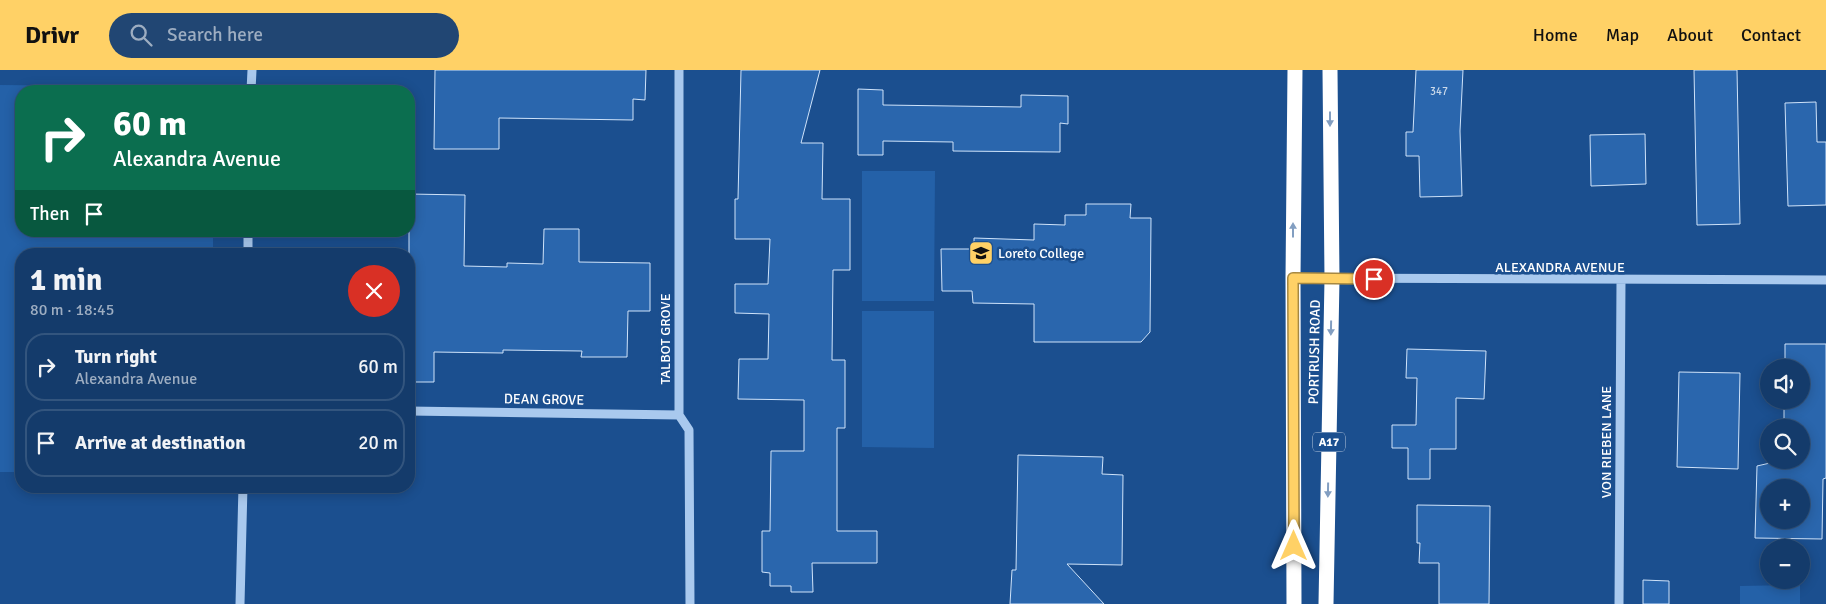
<!DOCTYPE html>
<html lang="en">
<head>
<meta charset="utf-8">
<style>
  :root { --surface:#143b6b; --page:#214673; --text:#f1f3f6; --muted:#9dadc1; --line:#33557e; --accent:#ffd166 }
  body { margin:0; font-family:Signika,sans-serif; background:var(--page); color:var(--text); height:100vh; display:flex; flex-direction:column; font-size:19px; white-space:nowrap }
  * { box-sizing:border-box; margin:0 }
  p { font-size:16px; color:var(--muted) }
  .icon { flex:none; width:28px; height:28px; fill:none; stroke:currentColor; stroke-width:2; stroke-linecap:round; stroke-linejoin:round }
  .map { position:relative; flex:1; overflow:hidden }
  .drawer { position:absolute; left:15px; top:178px; width:400px; height:245px; display:flex; flex-direction:column; background:var(--surface); border-radius:20px; box-shadow:0 2px 12px #0003,0 0 0 1px var(--line) }
  .drawer>* { flex:none }
  .banner { position:absolute; left:15px; top:15px; width:400px; height:152px; border-radius:20px; box-shadow:0 2px 12px #0003,0 0 0 1px var(--line); background:#0b6e4f; color:#fff; overflow:hidden }
  .buttons { position:absolute; left:1760px; top:289px; display:grid; gap:10px }
  .buttons a { display:grid; place-items:center; width:50px; height:50px; border-radius:50%; background:var(--surface); box-shadow:0 2px 12px #0003,0 0 0 1px var(--line); font-size:25px }
  .pin { position:absolute; display:grid; place-items:center; width:42px; height:42px; color:#fff; margin:-21px; border:2px solid #fff; border-radius:50%; box-shadow:0 1px 5px #0007 }
  .me { position:absolute; width:55px; margin:-28px; rotate:0deg; stroke-linejoin:round; filter:drop-shadow(0 0 4px #0008) }
  .turn { display:flex; align-items:center; gap:18px; height:105px; padding:0 15px; font-size:22px }
  .turn .icon { width:65px; height:65px; stroke-width:2.5 }
  .turn b { display:block; font-size:35px; line-height:42px }
  .then { display:flex; align-items:center; height:48px; padding:0 15px; background:#0003; gap:10px; font-size:19px }
  .round { display:grid; place-items:center; flex:none; width:52px; height:52px; border-radius:26px; background:var(--page) }
  .overview { display:flex; align-items:center; justify-content:space-between; height:85px; padding:0 15px }
  h1 { font-size:30px; font-weight:700; line-height:38px }
  ul { padding:0; list-style:none }
  li { display:flex; align-items:center; gap:15px; height:68px; margin:0 10px 8px; padding:0 5px; border:2px solid var(--line); border-radius:20px }
  li div { flex:1 }
  li b { display:block; font-size:19px }
  li em { font-style:normal }
  header { display:flex; align-items:center; gap:30px; box-sizing:border-box; height:70px; padding:0 25px; background:var(--accent); color:#111 }
  header strong { font-size:24px }
  nav { display:flex; gap:28px; margin-inline-start:auto; font-size:18px }
  .search { width:350px; height:45px; background:var(--page); display:flex; align-items:center; gap:12px; box-sizing:border-box; padding:0 18px; border-radius:28px; color:var(--muted); font-size:19px }
  .map>svg:first-child { display:block }
  .green { fill:#2461a8 }
  .building { fill:#2a66ad; stroke:#cfe3fa; fill-rule:evenodd }
  .lines { fill:none; stroke-linecap:round; stroke-linejoin:round }
  .minor { stroke:#a9c9ee; stroke-width:9 }
  .highway { stroke:#fff; stroke-width:15 }
  .oneway { fill:#829ec1 }
  .route-casing { stroke:#a68842; stroke-width:12 }
  .route { stroke:#ffd166; stroke-width:9 }
  .labels { text-anchor:middle; stroke-width:5; stroke-linejoin:round; paint-order:stroke }
  .number-label { font-size:11px; fill:#cad9ea }
  .shield { fill:#1b4f8f; stroke:#bbcadd; stroke-width:1 }
  .shield-label { font-size:12px; font-weight:bold; fill:#fff }
  .poi-label { font-size:14px; fill:#fff; stroke:#1b4f8f; text-anchor:start }
  .street-label { font-size:14px; fill:#fff; stroke:#1b4f8f }
</style>
</head>
<body>
<header>
<strong>Drivr</strong>
<div class="search"><svg class="icon" aria-label="search" viewBox="0 0 24 24"><circle cx="10" cy="10" r="6"/><path d="M15 15l6 6"/></svg>Search here</div>
<nav><a>Home</a><a>Map</a><a>About</a><a>Contact</a></nav>
</header>
<div class="map">
<svg width="1826" height="534" viewBox="0 0 1826 534">
  <rect width="100%" height="100%" fill="#1b4f8f"/>
  <!-- green -->
  <path class="green" d="M0,15L218,17V21H21V161H213V184H21V402H0Z
    M862,101H935L934,231H862Z
    M862,241H934V378L862,377Z
    M1800,515V534H1740V516Z"/>
  <!-- building -->
  <path class="building" d="M435,0H646L645,30L633,29V50L499,48V79H434Z
    M741,0H820L801,73H823L822,129H850V200H833L832,290H845V358H837V461H877V493H812L813,522H791V516H770V503L762,502V461H770L771,381H804V330L738,329L739,289H768L769,244L735,243V214H768L770,169H735V129H738Z
    M1416,0H1463L1460,61L1462,126L1420,127L1419,86H1406V62H1413Z
    M1694,0H1737L1740,154L1697,155Z
    M858,19L883,20V35L1021,37V25L1068,26V54L1060,53V82L953,81V72L883,71V85H858Z
    M1816,32L1817,72H1826V135L1788,136L1785,33Z
    M1645,64L1646,114L1591,116L1590,65Z
    M409,124L465,125L464,196L507,197V193L543,194L544,159H579V192L650,193V241H628L627,287H581L582,281L503,280V283L434,282V312H409Z
    M1086,134H1131L1130,148H1151L1150,262L1141,272H1034V234L973,233L972,221H942L941,179H974V168L1034,170V154L1065,155V145H1086Z
    M1785,274H1826V408L1823,409L1822,469L1755,468L1757,396L1783,390H1801V358H1784V330H1801V298H1785ZM1769,418H1801V450H1769Z
    M1407,279L1486,281L1484,329L1456,328V379H1430V409H1408V378H1392V355H1416L1417,308H1406Z
    M1679,302L1740,303L1738,399L1677,397Z
    M1018,385L1103,387L1102,404L1123,405L1122,495L1067,494L1104,534H1010L1012,500H1016Z
    M1417,435L1490,436L1489,534H1439V493H1419L1420,473H1417Z
    M1643,510L1669,511V534H1643Z"/>
  <g class="lines">
    <!-- minor -->
    <path class="minor" d="M679,0V345L689,360L690,534
      M251,21L252,0
      M248,184V161
      M1293,208L1826,210
      M409,341L679,345
      M240,534L243,416
      M1619,534L1621,211"/>
    <!-- highway -->
    <path class="highway" d="M1294,534L1293,208L1295,0
      M1326,534L1332,209L1330,0"/>
  </g>
  <!-- one-way arrows -->
  <defs><path id="oneway-solid" d="M-6-.8H1V-3.2L6.5 0L1 3.2V.8H-6Z" transform="scale(1.25)"/></defs>
  <g class="oneway">
    <use href="#oneway-solid" transform="translate(1330 49) rotate(90)"/>
    <use href="#oneway-solid" transform="translate(1293 160) rotate(-90)"/>
    <use href="#oneway-solid" transform="translate(1331 258) rotate(91)"/>
    <use href="#oneway-solid" transform="translate(1328 420) rotate(91)"/>
  </g>
  <g class="lines">
    <defs>
      <path id="route" d="M1294,476L1293,208L1374,209"/>
    </defs>
    <!-- route casing -->
    <use href="#route" class="route-casing"/>
    <!-- route -->
    <use href="#route" class="route"/>
  </g>
  <!-- icons -->
  <defs>
    <symbol id="university-square" viewBox="-11 -11 22 22"><rect x="-9" y="-9" width="18" height="18" rx="4" fill="#ffd166" stroke="#1b4f8f"/><path d="M0-5L7-2L0 1L-7-2ZM-4 1L0 2.5L4 1V4Q0 6-4 4Z" fill="#111"/></symbol>
  </defs>
  <g fill-rule="evenodd">
    <use href="#university-square" x="967" y="169" width="28" height="28"/>
  </g>
  <g class="labels">
    <!-- number labels -->
    <g class="number-label">
      <text x="1439" y="25">347</text>
    </g>
    <!-- shield labels -->
    <rect class="shield" x="1313" y="362.5" width="32" height="19" rx="4"/>
    <g class="shield-label">
      <text x="1329" y="376">A17</text>
    </g>
    <!-- poi labels -->
    <g class="poi-label">
      <text x="998" y="188">Loreto College</text>
    </g>
    <!-- street labels -->
    <g class="street-label">
      <text x="1560" y="202">ALEXANDRA AVENUE</text>
      <text transform="translate(665 269) rotate(-90)" y="5">TALBOT GROVE</text>
      <text transform="translate(1314 282) rotate(-89)" y="5">PORTRUSH ROAD</text>
      <text transform="translate(544 329) rotate(1)" y="5">DEAN GROVE</text>
      <text transform="translate(1606 372) rotate(-90)" y="5">VON RIEBEN LANE</text>
    </g>
  </g>
</svg>
<div class="buttons">
<a><svg class="icon" aria-label="sound" viewBox="0 0 24 24"><path d="M4 9h4l5-4v14l-5-4H4zM17 9q2 3 0 6"/></svg></a>
<a><svg class="icon" aria-label="search" viewBox="0 0 24 24"><circle cx="10" cy="10" r="6"/><path d="M15 15l6 6"/></svg></a>
<a>+</a>
<a>−</a>
</div>
<div class="pin" style="left:1374px;top:209px;background:#d93025"><svg class="icon" aria-label="arrive" viewBox="0 0 24 24"><path d="M6 21V4h12l-3 4 3 4H6"/></svg></div>
<svg class="me" style="left:1294px;top:476px" viewBox="-20 -20 40 40"><path d="M0-17L14 15 0 8-14 15z" fill="#ffd166" stroke="#fff" stroke-width="4"/></svg>
<div class="banner">
<div class="turn"><svg class="icon" aria-label="right" viewBox="0 0 24 24"><path d="M7 20v-9h11M14 6l5 5-5 5"/></svg><div><b>60 m</b>Alexandra Avenue</div></div>
<div class="then">Then<svg class="icon" aria-label="arrive" viewBox="0 0 24 24"><path d="M6 21V4h12l-3 4 3 4H6"/></svg></div>
</div>
<section class="drawer">
<div class="overview"><div><h1>1 min</h1><p>80 m · 18:45</p></div><a class="round" style="background:#d93025;color:#fff"><svg class="icon" aria-label="close" viewBox="0 0 24 24"><path d="M6 6l12 12M18 6L6 18"/></svg></a></div>
<ul>
<li><svg class="icon" aria-label="right" viewBox="0 0 24 24"><path d="M7 20v-9h11M14 6l5 5-5 5"/></svg><div><b>Turn right</b><p>Alexandra Avenue</p></div><em>60 m</em></li>
<li><svg class="icon" aria-label="arrive" viewBox="0 0 24 24"><path d="M6 21V4h12l-3 4 3 4H6"/></svg><div><b>Arrive at destination</b></div><em>20 m</em></li>
</ul>
</section>
</div>
</body>
</html>
